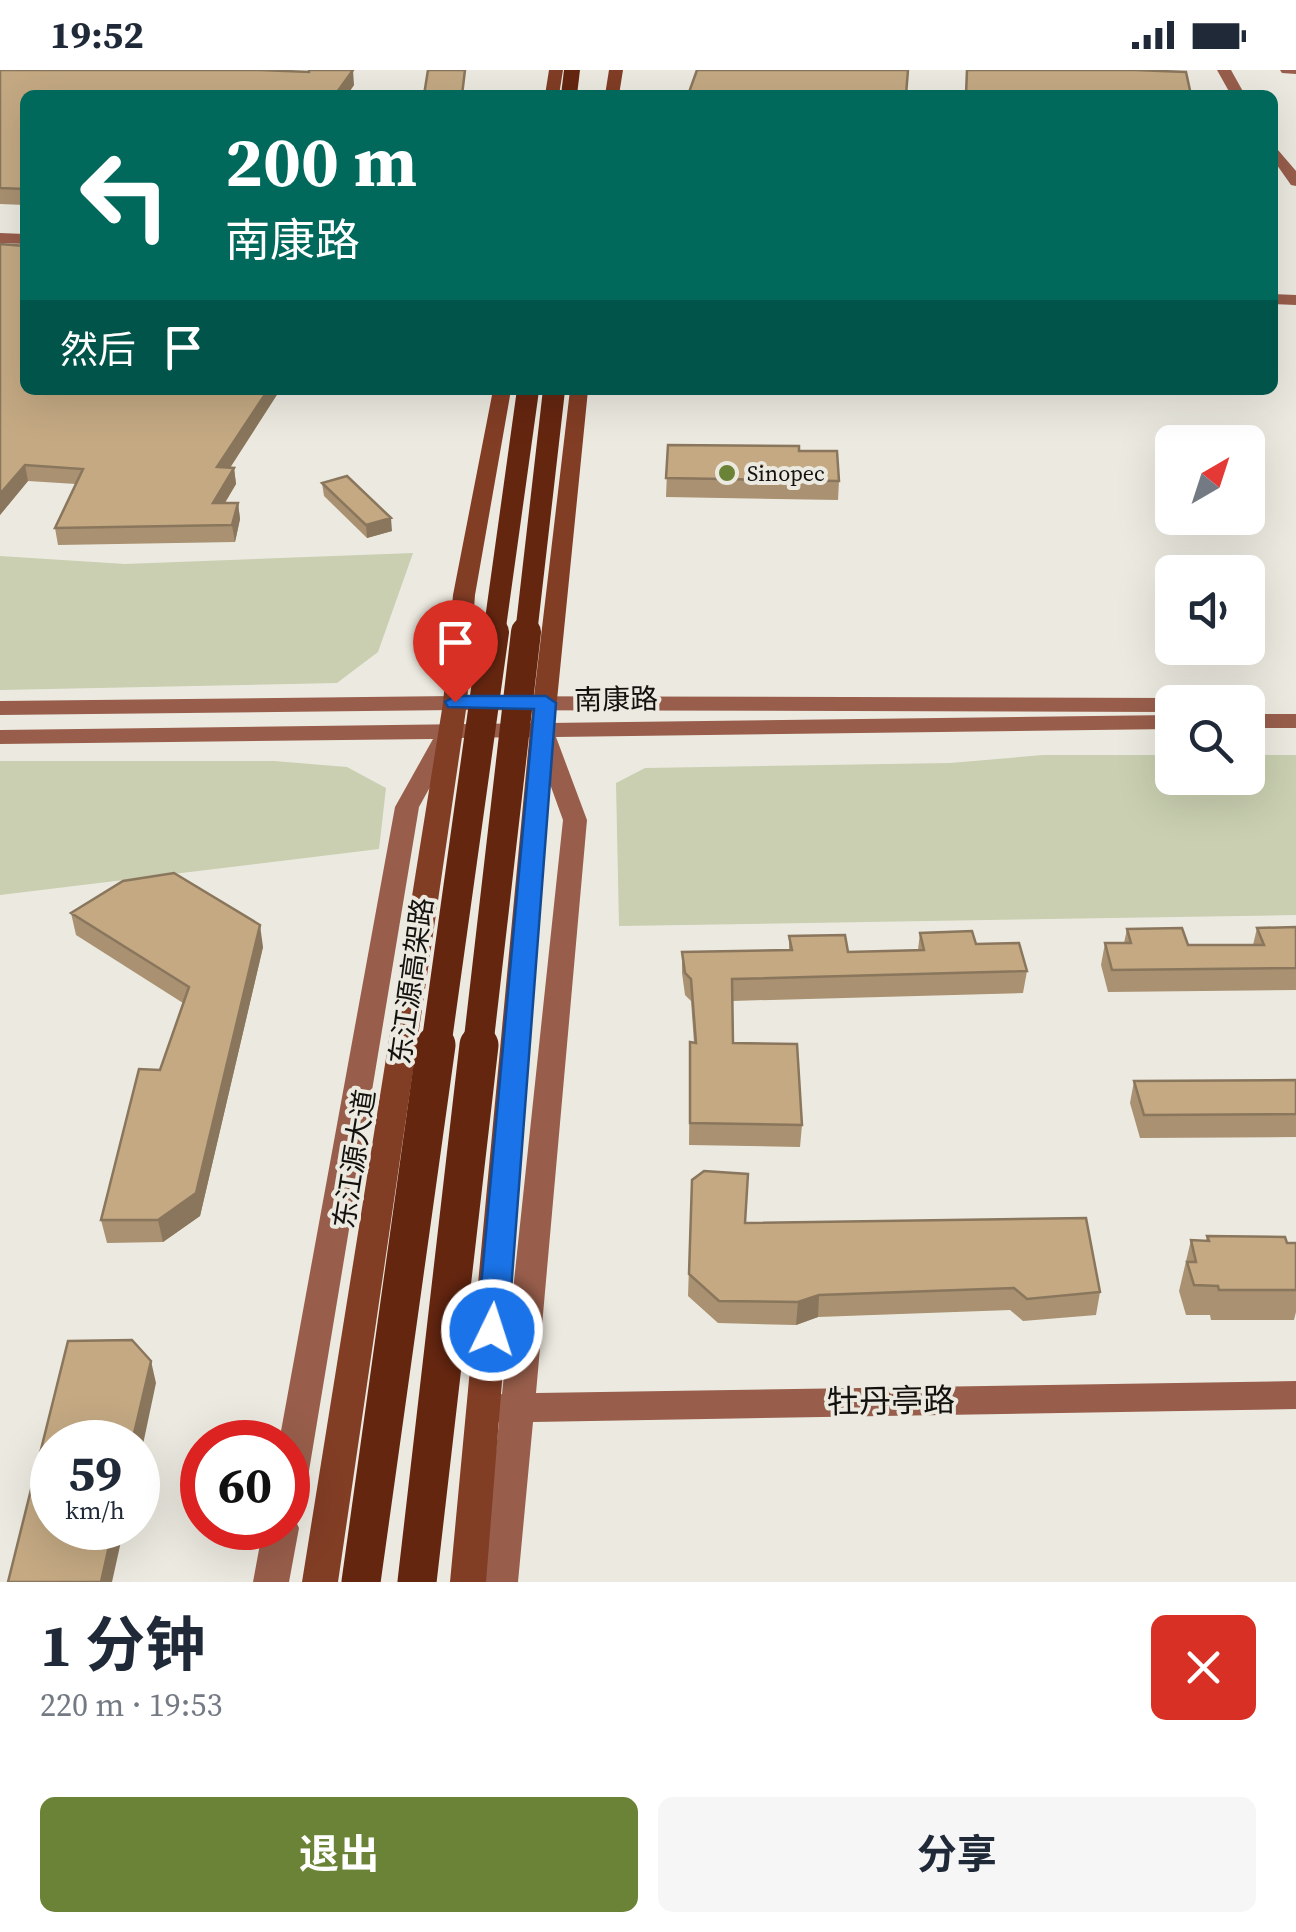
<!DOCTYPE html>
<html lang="zh">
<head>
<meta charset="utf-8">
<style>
  :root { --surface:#fff; --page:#f6f6f7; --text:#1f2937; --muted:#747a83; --accent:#6b8336 }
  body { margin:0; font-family:"Source Serif 4","Noto Sans SC",serif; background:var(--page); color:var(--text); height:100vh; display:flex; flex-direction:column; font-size:38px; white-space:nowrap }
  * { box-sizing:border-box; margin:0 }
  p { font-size:32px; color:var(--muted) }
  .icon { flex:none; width:55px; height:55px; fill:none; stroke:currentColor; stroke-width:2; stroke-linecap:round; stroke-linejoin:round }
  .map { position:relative; height:1512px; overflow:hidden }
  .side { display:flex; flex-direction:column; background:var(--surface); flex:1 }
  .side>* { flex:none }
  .hud { position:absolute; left:20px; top:20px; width:1258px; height:305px; border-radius:15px; box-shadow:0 10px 40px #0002; background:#00695c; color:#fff; overflow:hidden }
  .needle { width:65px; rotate:39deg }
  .buttons { position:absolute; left:1155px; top:355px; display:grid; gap:20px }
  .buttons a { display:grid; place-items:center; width:110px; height:110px; border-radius:15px; background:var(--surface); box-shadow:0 10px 40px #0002; font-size:50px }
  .speed { position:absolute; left:30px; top:1350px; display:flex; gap:20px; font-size:50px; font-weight:700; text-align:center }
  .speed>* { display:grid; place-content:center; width:130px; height:130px; border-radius:50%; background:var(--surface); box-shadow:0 10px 40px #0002; line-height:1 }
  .speed small { font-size:25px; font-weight:400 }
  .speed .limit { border:15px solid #d22; background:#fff; color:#111 }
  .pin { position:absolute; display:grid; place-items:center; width:85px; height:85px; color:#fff; margin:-102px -42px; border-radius:50% 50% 50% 0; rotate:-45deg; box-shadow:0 0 10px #0007 }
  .pin .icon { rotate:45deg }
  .me { position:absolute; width:110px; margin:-55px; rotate:4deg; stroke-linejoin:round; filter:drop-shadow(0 0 8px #0008) }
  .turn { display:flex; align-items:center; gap:35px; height:210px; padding:0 40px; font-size:45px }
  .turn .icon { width:130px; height:130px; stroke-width:2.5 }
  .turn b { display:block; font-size:70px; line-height:85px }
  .then { display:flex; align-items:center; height:95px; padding:0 40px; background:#0003; gap:20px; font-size:38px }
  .round { display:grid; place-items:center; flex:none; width:105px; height:105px; border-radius:15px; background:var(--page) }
  .head { display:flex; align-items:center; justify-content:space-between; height:170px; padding:0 40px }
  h1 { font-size:60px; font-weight:700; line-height:75px }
  .cta { display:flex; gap:20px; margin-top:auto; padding:20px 40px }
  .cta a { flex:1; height:115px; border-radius:15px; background:var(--accent); color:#fff; font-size:40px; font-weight:700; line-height:115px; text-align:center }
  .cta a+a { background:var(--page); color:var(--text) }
  .status { display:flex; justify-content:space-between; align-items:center; height:70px; padding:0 50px; background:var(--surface); direction:ltr }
  .status svg { height:28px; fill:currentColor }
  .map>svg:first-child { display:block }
  .green { fill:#c9cfb0 }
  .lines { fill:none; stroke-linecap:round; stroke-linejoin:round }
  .secondary { fill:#985e4b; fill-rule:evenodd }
  .primary { fill:#823d25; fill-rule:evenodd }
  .highway { fill:#652610; fill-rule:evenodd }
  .highway-bridge-far2 { stroke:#652610; stroke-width:22 }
  .highway-bridge-far1 { stroke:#652610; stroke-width:30 }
  .highway-bridge { stroke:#652610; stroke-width:39 }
  .wall { fill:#a99171 }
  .shaded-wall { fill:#89765c }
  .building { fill:#c4a983; stroke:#89765c; stroke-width:2.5 }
  .route { fill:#1a73e8; stroke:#114b97; stroke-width:2.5 }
  .poi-dot { fill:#6b8336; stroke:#eceae0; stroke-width:4 }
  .labels { text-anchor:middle; stroke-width:8; stroke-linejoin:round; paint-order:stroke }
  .far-poi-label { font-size:22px; fill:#12110e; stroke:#eceae0; text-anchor:start }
  .street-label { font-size:28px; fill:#12110e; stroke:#eceae0 }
  .near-street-label { font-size:32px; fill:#12110e; stroke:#eceae0 }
</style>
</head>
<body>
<div class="status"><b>19:52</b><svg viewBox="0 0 49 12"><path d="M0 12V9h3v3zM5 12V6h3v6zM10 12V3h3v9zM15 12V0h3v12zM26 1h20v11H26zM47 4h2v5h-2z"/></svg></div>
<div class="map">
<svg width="1296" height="1512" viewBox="0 0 1296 1512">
  <rect width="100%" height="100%" fill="#eceae0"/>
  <!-- green -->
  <path class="green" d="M413,483L378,582L337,613L0,620V486L125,494Z
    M1043,685H1172V708H1248V685H1296V845L619,856L616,713L645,698L950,693Z
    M0,691H274L347,697L386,718L379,779L0,825Z"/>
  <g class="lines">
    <!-- secondary -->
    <path class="secondary" d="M1217,0H1231L1245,25H1231Z
      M1280,0H1296V4L1282,3Z
      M1272,73L1296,101V116L1291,115L1272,88Z
      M0,163L25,164V174L0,173Z
      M1272,224L1296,225V235L1272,234Z
      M455,626L1172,628L1182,632H1172V642L455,640L0,645V631Z
      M1248,644H1296V658H1248Z
      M1172,645V659L556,667L587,750L536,1323L1296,1311V1339L533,1352L518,1512H482L499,1352L489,1348L484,1338L489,1328L502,1324L563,750L533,667L457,668L419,737L306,1419L301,1430L288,1434V1372H279L395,737L433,669L0,674V660Z
      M288,1444L294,1447L299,1458L289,1512H253L263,1458H288Z"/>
    <!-- primary -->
    <path class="primary" d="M549,0H563L559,25H545Z
      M609,0H623L619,25H605Z
      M493,320H511L475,525L467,633L338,1512H302L443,633L453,525Z
      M570,320H588L554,660L486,1512H450L530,660Z"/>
    <!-- highway -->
    <path class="highway" d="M564,0H580L577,25H561Z"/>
    <!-- highway-bridge-far2 -->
    <path class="highway-bridge-far2" d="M494,564L528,320
      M526,564L554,320"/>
    <!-- highway-bridge-far1 -->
    <path class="highway-bridge-far1" d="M436,977L494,562
      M478,977L526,562"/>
    <!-- highway-bridge -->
    <path class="highway-bridge" d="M361,1512L436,975
      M417,1512L479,975"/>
  </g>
  <!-- wall -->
  <path class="wall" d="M0,0L354,15L347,25H25V135L0,134Z
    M0,174L25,320H280L230,398H234L236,414L225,433H238L240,449L235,472L58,475L55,458L76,414L28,411L0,445Z
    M668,375L799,381L839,411L838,430L666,427Z
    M322,413L392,461L367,468L324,426Z
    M71,843L263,877L200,1146L163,1172L107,1173L101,1150L160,1000L183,933L76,865Z
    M1296,857V920L1108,922L1101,895L1105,873H1124L1127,859L1188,875H1253L1257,858Z
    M920,863L976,874L1027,901L1023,923L732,931L733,973L802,1055L800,1077L689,1075L690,972L694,973L691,931L685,925L682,903V882L789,880V866L848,882L918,880Z
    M1296,1010V1067L1140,1068L1130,1033L1134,1011Z
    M692,1110L746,1153L1100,1222L1096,1245L1023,1251L1010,1240L818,1247L796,1255L718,1253L688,1226Z
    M1207,1166L1296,1173V1242L1294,1250H1211L1210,1245H1186L1179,1221L1191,1170L1206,1171Z"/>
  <!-- shaded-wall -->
  <path class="shaded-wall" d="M353,0L354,15L347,25H335Z
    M268,320H280L220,413L217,397Z
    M25,395L28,411L0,445V424Z
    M234,398L236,414L215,449L213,433Z
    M238,433L240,449L235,472L232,455Z
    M391,448L392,461L367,468L366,455Z
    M260,855L263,877L200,1146L163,1172L158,1150Z
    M819,1225L818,1247L796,1255L798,1232Z
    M151,1291L156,1313L138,1398V1372H132Z
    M113,1458H124L112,1512H101Z"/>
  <!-- building -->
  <path class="building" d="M0,0H260L309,2V0H353L335,25H25V119L0,118Z
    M428,0H465L462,25H424Z
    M697,0H908L906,25H688Z
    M967,0H1135L1186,2L1191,25H966Z
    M0,174L25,176V320H268L217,397L234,398L213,433H238L232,455L55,458L83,399L25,395L0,424Z
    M668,375L799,376V381H837L839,411L666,408Z
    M347,406L391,448L366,455L322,413Z
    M174,803L260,855L196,1123L158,1150H101L139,999L160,1000L189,917L71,843L123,811Z
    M1296,857V898L1112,900L1105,873H1131L1127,859L1182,858L1188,875H1264L1257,858Z
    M972,861L976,874L1019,873L1027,901L732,909L733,973L797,974L802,1055L690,1053V972L696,973L691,909L685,903L682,882L792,880L789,866L845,865L848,882L924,880L920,863Z
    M1296,1010V1044L1144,1045L1134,1011Z
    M704,1101L748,1104L745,1153L1086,1148L1100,1222L1027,1229L1014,1218L819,1225L798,1232L719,1231L689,1204L692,1110Z
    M1207,1166L1285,1167L1287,1173H1296V1220H1219L1218,1216L1194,1215L1187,1192H1196L1191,1170L1209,1171Z
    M132,1270L151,1291L132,1372H52V1458H113L101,1512H8L68,1271Z"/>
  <!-- route -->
  <path class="route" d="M455,626H546L556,633L508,1260L503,1268L492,1272L482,1268L477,1260L534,639L448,637L445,632Z"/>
  <!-- markers -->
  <circle class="poi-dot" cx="727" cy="403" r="10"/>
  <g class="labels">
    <!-- far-poi labels -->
    <g class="far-poi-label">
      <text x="747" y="411">Sinopec</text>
    </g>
    <!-- street labels -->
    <g class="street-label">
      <text transform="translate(616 629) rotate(-1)" y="10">南康路</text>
      <text transform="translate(411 911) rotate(-82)" y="10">东江源高架路</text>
      <text transform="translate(354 1089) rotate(-81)" y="10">东江源大道</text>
    </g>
    <!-- near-street labels -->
    <g class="near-street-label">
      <text transform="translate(891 1331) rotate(-1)" y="11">牡丹亭路</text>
    </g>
  </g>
</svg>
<div class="buttons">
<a><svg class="needle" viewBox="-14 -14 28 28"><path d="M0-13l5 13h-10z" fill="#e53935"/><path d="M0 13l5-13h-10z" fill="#747a83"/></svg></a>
<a><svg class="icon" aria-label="sound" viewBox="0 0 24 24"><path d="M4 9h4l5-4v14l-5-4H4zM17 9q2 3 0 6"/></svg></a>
<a><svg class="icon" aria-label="search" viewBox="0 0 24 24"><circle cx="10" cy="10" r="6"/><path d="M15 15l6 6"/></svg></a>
</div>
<div class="speed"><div>59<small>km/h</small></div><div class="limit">60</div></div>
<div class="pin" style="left:455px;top:632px;background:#d93025"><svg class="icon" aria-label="arrive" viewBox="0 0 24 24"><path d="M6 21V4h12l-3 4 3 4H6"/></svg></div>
<svg class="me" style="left:492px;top:1260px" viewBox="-20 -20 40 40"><circle r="17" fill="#1a73e8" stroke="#fff" stroke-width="3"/><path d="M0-11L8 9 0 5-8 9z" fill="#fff"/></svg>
<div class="hud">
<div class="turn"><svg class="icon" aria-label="left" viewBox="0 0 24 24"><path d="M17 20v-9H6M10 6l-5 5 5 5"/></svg><div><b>200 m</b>南康路</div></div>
<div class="then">然后<svg class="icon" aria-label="arrive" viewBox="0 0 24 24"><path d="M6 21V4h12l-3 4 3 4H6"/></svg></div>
</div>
</div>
<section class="side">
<div class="head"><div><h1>1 分钟</h1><p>220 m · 19:53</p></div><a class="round" style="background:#d93025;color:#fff"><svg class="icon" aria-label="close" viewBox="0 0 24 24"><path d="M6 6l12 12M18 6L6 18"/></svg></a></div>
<div class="cta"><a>退出</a><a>分享</a></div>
</section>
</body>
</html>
